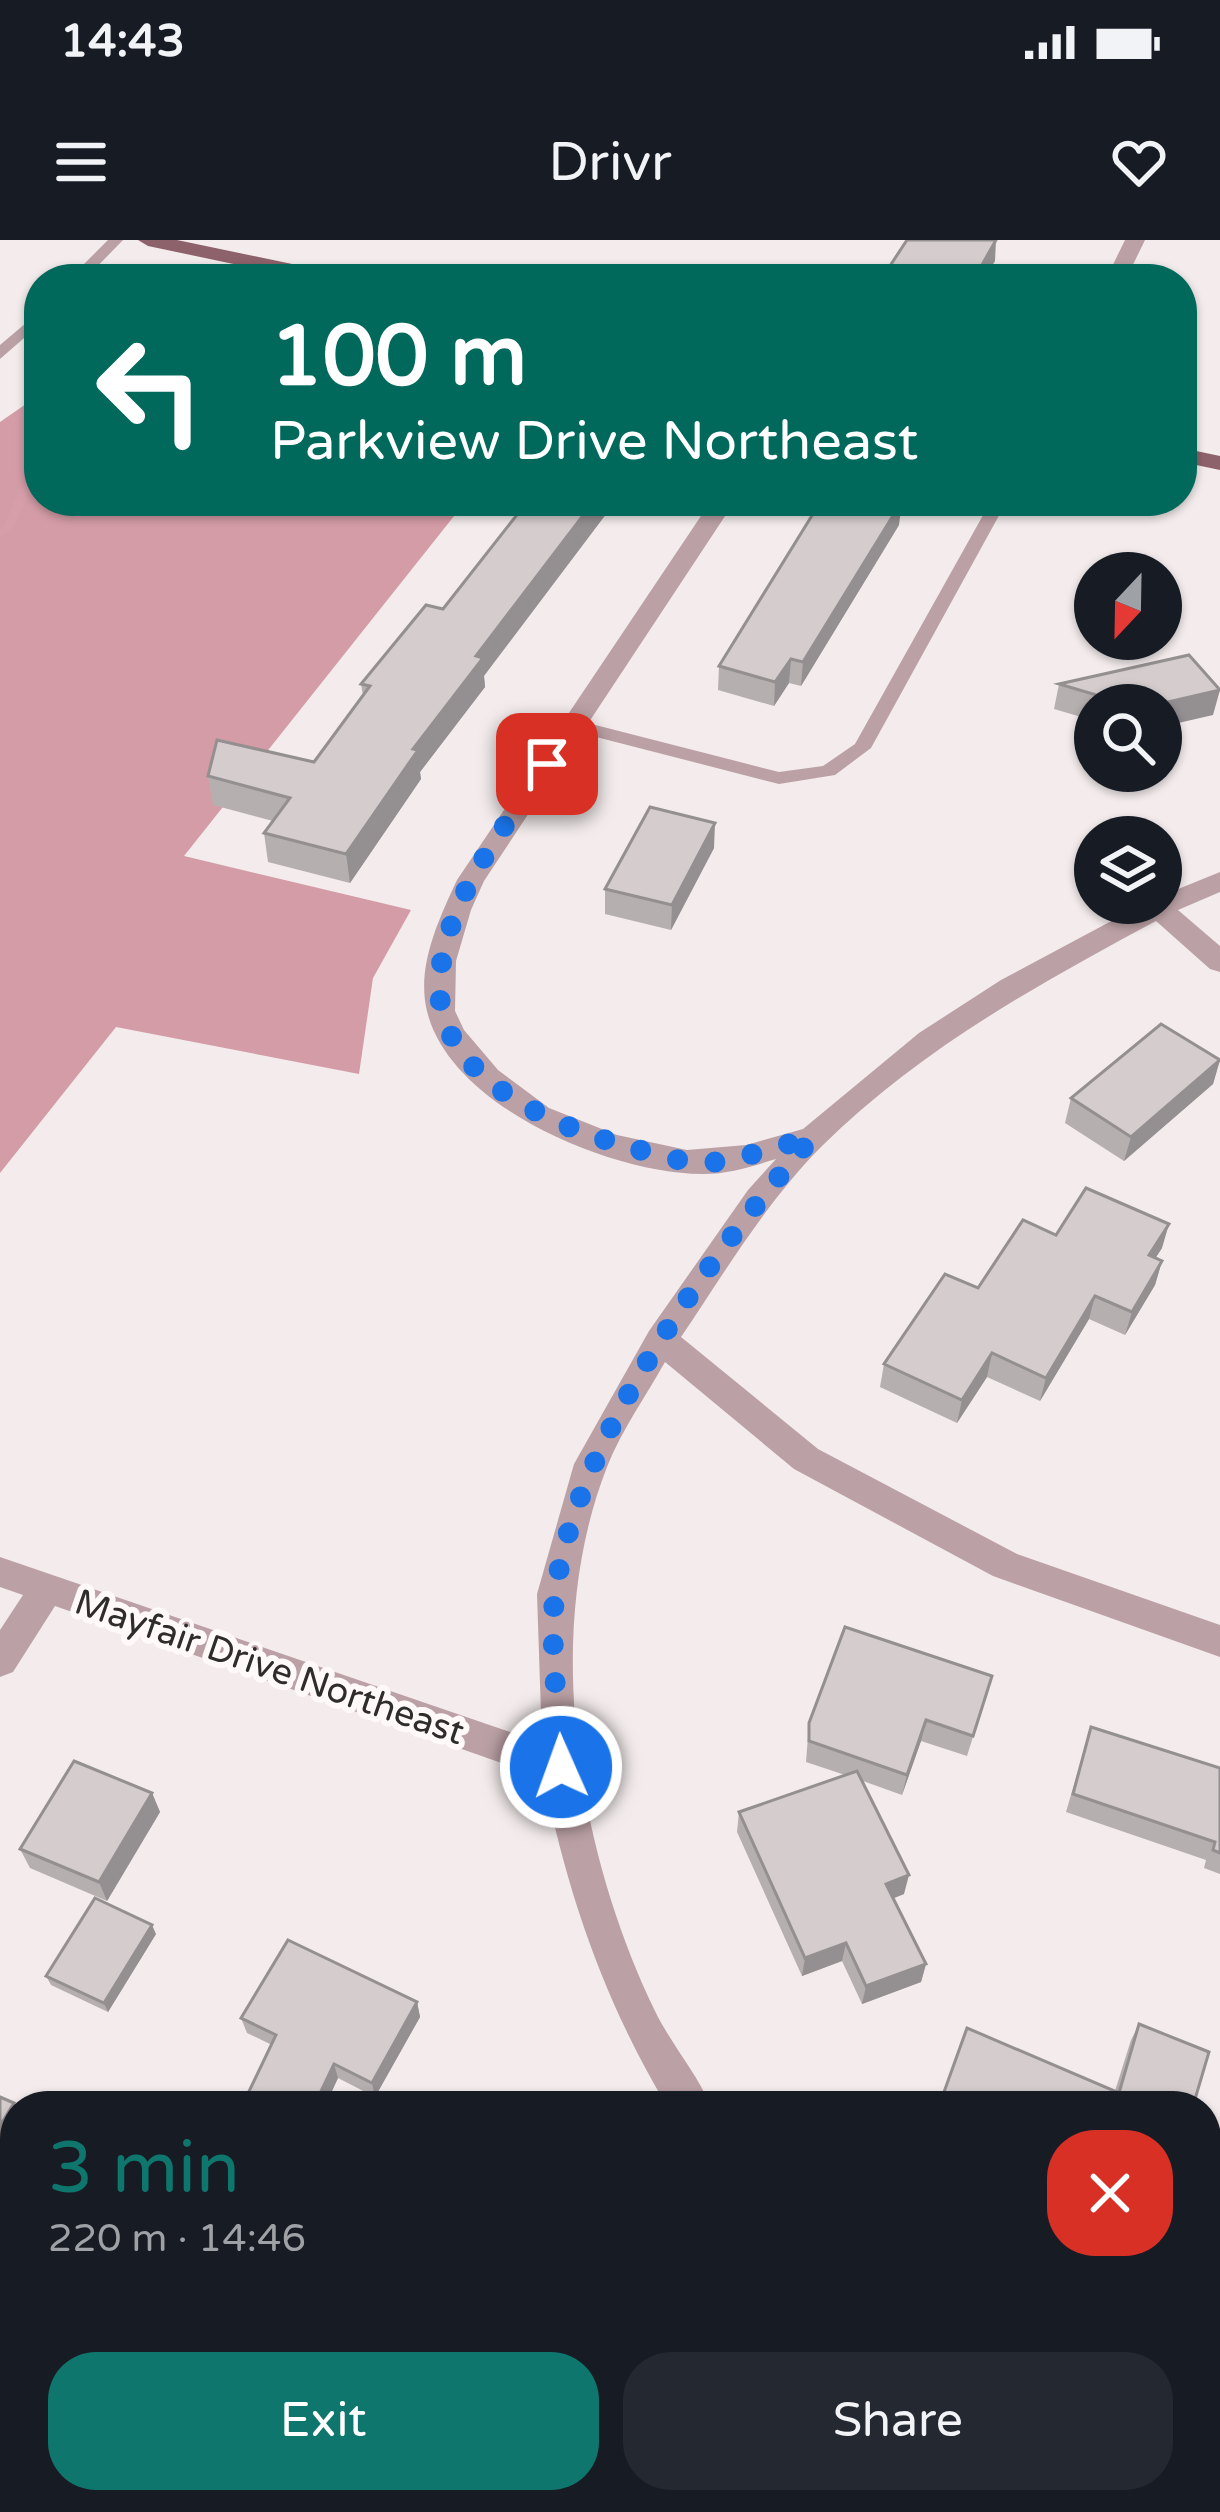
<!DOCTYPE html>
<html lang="en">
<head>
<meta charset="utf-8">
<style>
  :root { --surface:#171b24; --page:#242831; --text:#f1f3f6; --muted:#9ea1a6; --accent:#0f766e }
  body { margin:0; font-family:"Varela Round",sans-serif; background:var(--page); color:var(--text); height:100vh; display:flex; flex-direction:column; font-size:45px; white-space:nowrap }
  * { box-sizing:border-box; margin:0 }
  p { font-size:39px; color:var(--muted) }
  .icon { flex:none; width:66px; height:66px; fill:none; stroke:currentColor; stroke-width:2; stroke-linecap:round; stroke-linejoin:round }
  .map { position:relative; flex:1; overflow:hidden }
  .sheet { position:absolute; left:0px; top:1851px; width:1221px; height:423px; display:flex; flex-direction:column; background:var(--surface); border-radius:48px 48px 0 0; box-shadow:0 3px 9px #0004 }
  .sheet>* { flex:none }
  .hud { position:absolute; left:24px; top:24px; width:1173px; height:252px; border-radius:48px; box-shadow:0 3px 9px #0004; background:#00695c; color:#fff; overflow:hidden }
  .needle { width:78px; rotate:202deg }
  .buttons { position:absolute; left:1074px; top:312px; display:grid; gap:24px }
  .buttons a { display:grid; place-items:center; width:108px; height:108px; border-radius:50%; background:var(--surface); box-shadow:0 3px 9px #0004; font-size:60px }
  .pin { position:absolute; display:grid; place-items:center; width:102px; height:102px; color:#fff; margin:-51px; border-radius:24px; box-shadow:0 6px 18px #0006 }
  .me { position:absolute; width:132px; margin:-66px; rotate:358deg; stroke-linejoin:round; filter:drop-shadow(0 0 9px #0008) }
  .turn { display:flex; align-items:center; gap:42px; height:252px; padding:0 48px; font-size:54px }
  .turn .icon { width:156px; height:156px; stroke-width:2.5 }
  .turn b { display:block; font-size:84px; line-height:102px }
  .round { display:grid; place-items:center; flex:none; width:126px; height:126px; border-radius:48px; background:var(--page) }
  .summary { display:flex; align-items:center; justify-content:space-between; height:204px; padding:0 48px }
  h1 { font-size:72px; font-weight:600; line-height:90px; color:var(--accent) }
  .cta { display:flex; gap:24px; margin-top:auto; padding:24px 48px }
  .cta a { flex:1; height:138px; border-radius:48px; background:var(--accent); color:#fff; font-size:48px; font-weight:600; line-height:138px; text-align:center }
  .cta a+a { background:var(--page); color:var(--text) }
  .status { display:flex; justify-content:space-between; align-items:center; height:84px; padding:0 60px; background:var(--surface); direction:ltr }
  .status svg { height:33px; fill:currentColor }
  header { display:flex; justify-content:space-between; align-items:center; height:156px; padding:0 48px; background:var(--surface); font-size:54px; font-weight:600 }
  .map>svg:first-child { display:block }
  .forest { fill:#d49ca6 }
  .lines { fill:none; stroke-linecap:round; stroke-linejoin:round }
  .stream { fill:#d69ea8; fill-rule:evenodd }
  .service { fill:#bba1a5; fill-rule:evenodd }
  .minor { fill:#bba1a5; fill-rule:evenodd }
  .primary { fill:#8e626a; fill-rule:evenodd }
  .wall { fill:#b6afb0 }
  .shaded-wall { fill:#948f90 }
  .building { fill:#d4cccd; stroke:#948f90; stroke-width:3 }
  .route { stroke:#1a73e8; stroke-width:21; stroke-dasharray:0 37.8 }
  .labels { text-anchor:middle; stroke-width:12; stroke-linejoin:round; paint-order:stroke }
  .street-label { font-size:36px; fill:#2f2c2c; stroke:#fff9f9 }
</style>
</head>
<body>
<div class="status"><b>14:43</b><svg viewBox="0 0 49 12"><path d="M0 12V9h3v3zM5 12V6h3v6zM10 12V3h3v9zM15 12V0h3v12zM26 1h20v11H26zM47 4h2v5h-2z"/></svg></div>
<header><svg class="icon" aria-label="menu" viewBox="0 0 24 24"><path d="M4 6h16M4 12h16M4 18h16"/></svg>Drivr<svg class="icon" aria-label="heart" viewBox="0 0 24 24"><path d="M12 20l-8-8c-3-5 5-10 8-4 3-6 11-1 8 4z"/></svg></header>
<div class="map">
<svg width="1220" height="2272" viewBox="0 0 1220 2272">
  <rect width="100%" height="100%" fill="#f3ebec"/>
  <!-- forest -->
  <path class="forest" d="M39,155V261H466L184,616L411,670L373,738L359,834L116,787L0,933V182Z"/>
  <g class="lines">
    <!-- stream -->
    <path class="stream" d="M39,243V250L28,254L13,290L0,297V288L4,286L19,250Z"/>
    <!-- service -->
    <path class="service" d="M108,0H123L85,39H69Z
      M39,72V85L0,119V105Z
      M991,261H1007L871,508L835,535L779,544L565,489L563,485L572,479L779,532L823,526L855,504Z"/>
    <!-- minor -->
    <path class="minor" d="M1125,0H1145L1126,39H1106Z
      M711,261H735L484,641L471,670L456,721L455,771L464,790L498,830L549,868L617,895L687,910L746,905L803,889L919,793L1001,740L1145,663H1161V656L1220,632V652L1178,670L1220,706V732L1210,729L1156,681C1037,745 919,810 822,906C766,962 725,1032 681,1097L818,1209L1017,1314L1220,1385V1417L993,1336L794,1229L665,1122C646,1156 621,1191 607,1227C541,1395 578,1612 655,1771C671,1804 696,1832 711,1866H667C605,1763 568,1656 544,1538L55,1366L13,1432L0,1437V1390L23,1355L0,1347V1317L542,1503L537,1354L574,1224L649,1091L748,950L776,919C753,926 728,934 704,934C615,935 450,868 427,771C416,727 439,679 457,640Z
      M522,2259H568L563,2272H517Z
      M1105,2259H1168L1174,2272H1111Z"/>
    <!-- primary -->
    <path class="primary" d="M138,0H177L335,33L345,39H305L148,6Z
      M1182,208L1220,216V230L1182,222Z"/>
  </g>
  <!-- wall -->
  <path class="wall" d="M899,285L801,446L789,443L774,466L718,450L719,426Z
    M484,436L485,447L420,532L421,539L350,643L268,622L264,593L273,581L213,565L208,536L314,522L363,456L361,444Z
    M1059,444L1213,475L1161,465H1095V481L1054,469Z
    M714,608L671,690L605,674V649Z
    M1220,819L1213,844L1124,921L1065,883L1071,858Z
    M1056,995L1162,1008L1155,1018L1162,1021L1155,1045L1125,1095L1089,1079L1040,1161L987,1137L957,1183L880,1147L884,1124Z
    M992,1436L967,1516L921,1501L902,1555L863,1541L904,1654L893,1658L926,1724L921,1742L862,1764L842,1721L802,1736L737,1592L739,1572L845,1535L806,1522L809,1483Z
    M1091,1487L1220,1528V1634L1204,1628L1206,1620L1066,1572Z
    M152,1553L160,1572L107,1661L30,1628L20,1609Z
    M156,1694L108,1772L51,1745L46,1736Z
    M417,1762L420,1777L375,1857L338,1838L325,1866H242L272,1805L247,1793L241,1778Z
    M1139,1784L1193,1866L1115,1851L1131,1800Z"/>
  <!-- shaded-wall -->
  <path class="shaded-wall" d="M996,0L995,21L984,39H974Z
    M594,261H616L484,436L485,447L420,532L421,539L350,643L346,614L413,509L476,416Z
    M902,261L899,285L801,446L803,422Z
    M791,419L789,443L774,466L775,442Z
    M1220,450L1213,475L1161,487V465H1155Z
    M715,583L714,608L671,690L672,665Z
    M1220,820L1213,844L1124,921L1131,897Z
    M1169,984L1162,1008L1142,1039L1149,1015Z
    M1162,1021L1155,1045L1125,1095L1132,1072Z
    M1095,1056L1089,1079L1040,1161L1046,1138Z
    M992,1113L987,1137L957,1183L962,1160Z
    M926,1480L921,1501L902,1555L907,1535Z
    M152,1553L160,1572L107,1661L99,1642Z
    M909,1635L904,1654L882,1663L886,1644Z
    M152,1685L156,1694L108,1772L104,1763Z
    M846,1703L842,1721L802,1736L805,1718Z
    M926,1724L921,1742L862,1764L866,1746Z
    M417,1762L420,1777L375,1857L372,1843Z
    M334,1824L338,1838L325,1866H314Z
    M14,1863L15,1866V1894L0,1920V1886Z"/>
  <!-- building -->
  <path class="building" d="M907,0H996L974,39L882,38Z
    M541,261H594L476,416L483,418L413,509L418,510L346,614L264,593L290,558L208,536L217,500L314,522L370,446L361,444L426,365L443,369L527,262L539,264Z
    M821,261H902L803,422L791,419L775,442L719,426Z
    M1189,415L1220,450L1155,465H1130L1059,444Z
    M650,567L715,583L672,665L605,649Z
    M1161,784L1220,820L1131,897L1071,858Z
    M1086,948L1169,984L1149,1015L1162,1021L1132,1072L1095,1056L1046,1138L992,1113L962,1160L884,1124L945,1034L978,1048L1023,980L1056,995Z
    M845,1387L992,1436L973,1496L926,1480L907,1535L809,1501V1483Z
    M1091,1487L1220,1528V1613L1213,1610L1215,1602L1073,1554Z
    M74,1521L152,1553L99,1642L20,1609Z
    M857,1531L909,1635L886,1644L926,1724L866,1746L846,1703L805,1718L739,1572Z
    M95,1658L152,1685L104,1763L46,1736Z
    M288,1700L417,1762L372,1843L334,1824L314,1866H242L276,1795L241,1778Z
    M1139,1784L1209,1812L1193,1866H939L967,1788L1119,1853Z
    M0,1857L14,1863L0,1886Z
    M1206,1955L1220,1960V2049L1212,2084L1206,2081Z"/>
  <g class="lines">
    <!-- route -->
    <path class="route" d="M547,524C504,589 449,654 440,734C429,836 554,887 633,908C655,914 683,923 705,923C739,921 779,905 812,898C712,1012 575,1201 555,1354C549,1403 559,1476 561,1527"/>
  </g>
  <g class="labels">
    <!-- street labels -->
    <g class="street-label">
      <text transform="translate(270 1426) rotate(19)" y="13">Mayfair Drive Northeast</text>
    </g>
  </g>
</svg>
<div class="buttons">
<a><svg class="needle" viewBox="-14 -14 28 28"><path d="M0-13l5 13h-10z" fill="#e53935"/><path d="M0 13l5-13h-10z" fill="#9ea1a6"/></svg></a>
<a><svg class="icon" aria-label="search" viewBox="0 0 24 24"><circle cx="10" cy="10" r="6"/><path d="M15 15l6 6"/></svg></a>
<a><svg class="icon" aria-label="layers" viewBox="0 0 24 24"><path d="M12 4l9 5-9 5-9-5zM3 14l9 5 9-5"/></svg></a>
</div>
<div class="pin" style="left:547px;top:524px;background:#d93025"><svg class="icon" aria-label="arrive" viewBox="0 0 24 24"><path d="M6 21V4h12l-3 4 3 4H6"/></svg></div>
<svg class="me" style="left:561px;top:1527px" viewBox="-20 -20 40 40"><circle r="17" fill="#1a73e8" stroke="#fff" stroke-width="3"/><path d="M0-11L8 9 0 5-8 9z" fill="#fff"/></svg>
<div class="hud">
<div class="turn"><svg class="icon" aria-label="left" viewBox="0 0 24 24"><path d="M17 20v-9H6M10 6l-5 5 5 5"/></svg><div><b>100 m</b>Parkview Drive Northeast</div></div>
</div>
<section class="sheet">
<div class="summary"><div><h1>3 min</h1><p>220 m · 14:46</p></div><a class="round" style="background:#d93025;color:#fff"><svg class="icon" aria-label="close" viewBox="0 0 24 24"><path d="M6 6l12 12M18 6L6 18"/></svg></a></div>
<div class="cta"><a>Exit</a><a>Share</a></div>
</section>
</div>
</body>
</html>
